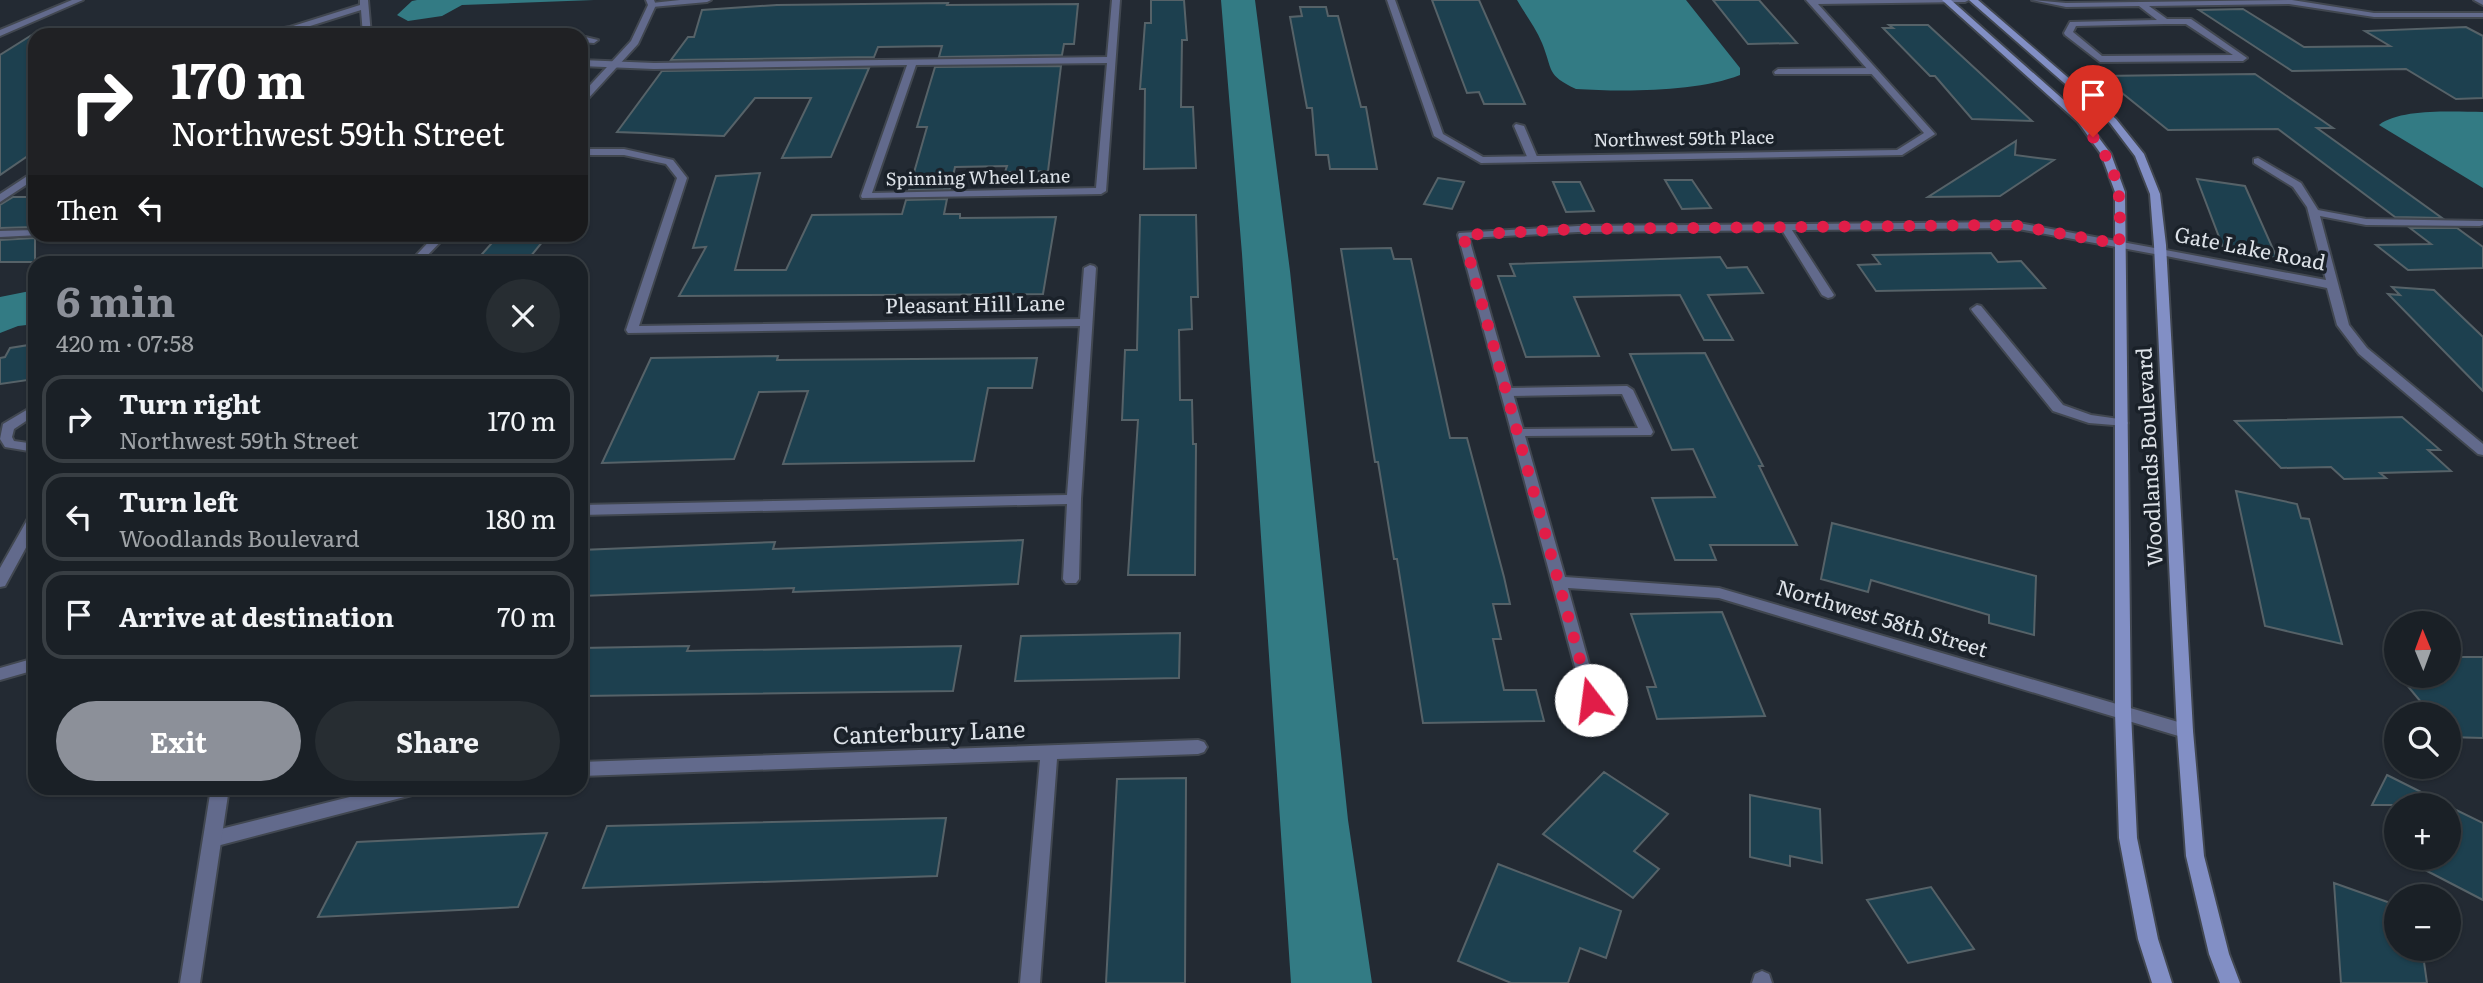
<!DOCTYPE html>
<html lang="en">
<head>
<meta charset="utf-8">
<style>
  :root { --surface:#1a2026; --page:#272d32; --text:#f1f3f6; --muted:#9fa3a7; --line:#383e43; --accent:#8c9099 }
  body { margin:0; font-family:Literata,serif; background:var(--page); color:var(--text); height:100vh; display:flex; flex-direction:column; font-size:26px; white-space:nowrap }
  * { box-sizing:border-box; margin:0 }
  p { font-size:23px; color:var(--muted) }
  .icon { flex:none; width:38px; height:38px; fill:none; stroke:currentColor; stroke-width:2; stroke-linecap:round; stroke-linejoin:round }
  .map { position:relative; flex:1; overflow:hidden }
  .details { position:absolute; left:28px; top:256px; width:560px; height:539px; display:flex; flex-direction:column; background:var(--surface); border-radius:21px; box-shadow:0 2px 5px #0004,0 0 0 2px var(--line) }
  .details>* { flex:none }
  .banner { position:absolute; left:28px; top:28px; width:560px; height:214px; border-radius:21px; box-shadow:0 2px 5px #0004,0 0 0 2px var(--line); background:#202124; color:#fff; overflow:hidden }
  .needle { width:46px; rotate:359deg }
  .tools { position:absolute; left:2384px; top:611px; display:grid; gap:14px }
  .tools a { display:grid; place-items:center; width:77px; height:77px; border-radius:50%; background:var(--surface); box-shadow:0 2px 5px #0004,0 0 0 2px var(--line); font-size:35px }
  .pin { position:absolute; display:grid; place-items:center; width:60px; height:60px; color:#fff; margin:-72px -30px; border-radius:50% 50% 50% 0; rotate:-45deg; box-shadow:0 0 7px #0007 }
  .pin .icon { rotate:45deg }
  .me { position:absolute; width:77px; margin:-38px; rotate:345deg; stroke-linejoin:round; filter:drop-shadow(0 0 5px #0008) }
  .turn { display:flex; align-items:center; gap:24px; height:147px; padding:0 28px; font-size:32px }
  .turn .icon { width:91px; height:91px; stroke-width:2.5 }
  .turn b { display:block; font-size:49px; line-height:60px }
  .then { display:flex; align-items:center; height:66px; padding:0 28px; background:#0003; gap:14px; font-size:26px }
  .round { display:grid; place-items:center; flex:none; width:74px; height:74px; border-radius:37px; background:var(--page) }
  .overview { display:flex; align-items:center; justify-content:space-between; height:119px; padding:0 28px }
  h1 { font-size:42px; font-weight:700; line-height:52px; color:var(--accent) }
  .cta { display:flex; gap:14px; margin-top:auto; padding:14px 28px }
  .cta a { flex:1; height:80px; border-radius:42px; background:var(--accent); color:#fff; font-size:28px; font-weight:700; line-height:80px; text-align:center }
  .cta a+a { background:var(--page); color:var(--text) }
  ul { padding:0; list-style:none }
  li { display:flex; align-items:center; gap:21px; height:88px; margin:0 14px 10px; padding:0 14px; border:4px solid var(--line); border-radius:21px }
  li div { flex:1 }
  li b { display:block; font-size:26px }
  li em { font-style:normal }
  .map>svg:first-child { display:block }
  .water { fill:#337b84 }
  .building { fill:#1d404f; stroke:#566268; stroke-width:2 }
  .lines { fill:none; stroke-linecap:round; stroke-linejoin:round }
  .lane-casing { stroke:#414750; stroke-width:4 }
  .street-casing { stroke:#414750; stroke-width:4 }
  .secondary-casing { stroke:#414750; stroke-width:4 }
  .lane { fill:#626a8c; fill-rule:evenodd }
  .street { fill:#626a8c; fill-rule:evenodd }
  .secondary { fill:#828fc5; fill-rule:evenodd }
  .route { stroke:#e11d48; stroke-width:12; stroke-dasharray:0 21.6 }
  .labels { text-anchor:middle; stroke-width:7; stroke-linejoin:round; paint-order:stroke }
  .far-street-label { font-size:18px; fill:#dde2e8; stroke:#1a2129 }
  .street-label { font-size:21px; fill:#dde2e8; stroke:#1a2129 }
  .near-street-label { font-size:24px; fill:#dde2e8; stroke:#1a2129 }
</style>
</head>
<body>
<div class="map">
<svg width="2483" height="983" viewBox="0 0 2483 983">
  <rect width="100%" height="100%" fill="#232a33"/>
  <!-- water -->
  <path class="water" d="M417,0H594L462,5L442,16L408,21L397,15L412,1Z
    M1221,0H1255L1290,271L1348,820L1372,983H1291L1242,254Z
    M1517,0H1686L1740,68V75C1697,92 1623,92 1576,89C1546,75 1553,70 1542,43C1536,28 1525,14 1517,0Z
    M2483,112V188L2379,125C2401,108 2455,112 2483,112Z
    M35,290V324L18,326L0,333V297Z"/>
  <!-- building -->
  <path class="building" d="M1151,0H1184L1187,40H1182L1181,107H1193L1196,168L1144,169L1145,89H1140L1145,23H1151Z
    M1432,0H1479L1525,104H1484L1479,92L1467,93Z
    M1713,0H1759L1797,43L1748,44Z
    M948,3L947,5L1078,4L1074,44H1064L1062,55L939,57L942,46L878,47L874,57L671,60L688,37H694L702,10L777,5Z
    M1300,7H1326L1328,16H1338L1361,107H1366L1377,169H1330L1328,155H1316L1312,108H1307L1290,17L1302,16Z
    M2243,9L2304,47L2390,46L2365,31L2466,27L2483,36V98L2456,99L2406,69L2292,71L2199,10Z
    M1889,25H1928L2032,121L1972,119L1935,76H1930L1883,28H1893Z
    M35,33V151L0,175V55Z
    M1061,66L1048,171L1005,172L1007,166L955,167L950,189L909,190L927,127H917L935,67Z
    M869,68L831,157L782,158L811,98H755L724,136L617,132L662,71Z
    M2255,74L2333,128H2317L2442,218L2395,217L2278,129L2168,130L2101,76Z
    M2016,141L2015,155L2054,160L2000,196L1928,197Z
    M760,173L735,270H786L812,215L902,214L906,200L947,199L944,214H960V218L1056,217L1043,294L679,296L706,247L693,248L716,176Z
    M1438,178L1464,182L1452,209L1424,204Z
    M2197,179L2245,186L2277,258L2224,250Z
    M1665,180H1692L1711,208L1682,209Z
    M1553,182H1580L1594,211L1566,212Z
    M13,197H35V227L0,228V205Z
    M1140,215H1196L1198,297H1191L1192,329L1179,330L1180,400H1192L1193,444H1196L1195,575H1128L1138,420H1122L1125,350H1137Z
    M2410,228H2457L2483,247V268L2408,270L2376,245L2431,244Z
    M499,235H548L526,262H475Z
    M35,238V262H0V240Z
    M1391,248L1394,259H1411L1450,438H1467L1504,577L1510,604H1493L1501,639H1493L1504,690H1536L1544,721L1423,723L1397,559H1394L1378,462H1375L1341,249Z
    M1991,253L1998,262L2021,261L2045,288L1876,291L1858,265L1880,264L1873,255Z
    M1720,257L1727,268L1747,267L1763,293L1708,295L1733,340H1704L1680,295L1574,297L1599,356L1526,357L1498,276H1515L1510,264Z
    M2392,287L2434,290L2483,337V391L2388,294L2400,295Z
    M35,344V379L0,384V358L5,357L10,348Z
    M1705,353L1763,466H1759L1797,545H1710L1716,560H1675L1652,498L1715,497L1693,449L1672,450L1630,354Z
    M778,356L777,360L1037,358L1032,388H988L974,461L783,464L808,391L759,392L734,459L602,463L651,358Z
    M2402,417L2440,450H2428L2451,471L2380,473L2386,478L2344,479L2331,467L2281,468L2235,421Z
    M2236,491L2297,504L2301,518L2309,519L2342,644L2265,626Z
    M1832,523L2036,576L2034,635L1989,623V615L1871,580L1868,592L1821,579Z
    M1023,540L1018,584L793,592L794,588L581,596V550L775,542L773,549Z
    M1722,612L1765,716L1657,719L1647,687H1656L1631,614Z
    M1180,633L1179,678L1015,681L1021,636Z
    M689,646L687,651L961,646L953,691L581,696V648Z
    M2448,657H2483V738L2448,737V714H2431L2406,684L2427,685L2419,676H2448Z
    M1604,772L1668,814L1634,851L1659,869L1633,898L1543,834Z
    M2387,775L2447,805H2372Z
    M1186,778L1185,983H1106L1117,779Z
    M1750,795L1820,809L1822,863L1790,856V866L1750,857Z
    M2448,806L2483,823V900L2402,858H2448Z
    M946,818L937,876L583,888L607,826Z
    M547,833L518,907L318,917L357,842Z
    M1498,864L1621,911L1606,958L1580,948L1568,983H1511L1458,961Z
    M2334,883L2396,905V948H2422L2427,983H2341Z
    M1931,887L1974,949L1908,963L1867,900Z"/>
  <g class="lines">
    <defs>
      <path id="lane" d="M72,0H83L0,36V30Z
        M360,0H368L371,35H363L361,10L291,32L245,35L290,27L360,5Z
        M680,0H711L707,2L652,7L648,5L652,3Z
        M1112,0H1120L1106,191L1101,194L862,198L861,196L907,65L654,69L581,66V60L654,63L1107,57ZM1107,63L1096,188L872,193L916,65Z
        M2032,0L2066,3L2292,0L2374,13H2483V17H2374L2289,4L2149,6L2167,19H2191L2247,58L2243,61L2100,62L2065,35L2064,33L2070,22L2157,20L2139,6L2066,7ZM2165,24H2186L2233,55L2102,56L2073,32L2076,26Z
        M2474,0H2483V5Z
        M581,36L598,40L594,43L581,42Z
        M1778,69L1874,68L1878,71L1874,74H1775L1774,72Z
        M1516,124L1524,126L1538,159L1537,161L1528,159L1514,126Z
        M581,149H624L673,160L687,178L639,326L1080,319L1084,268L1090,265L1094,266L1096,268L1081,499L1079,579L1076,583H1066L1063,579L1067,504L581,515V505L1067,495L1080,326L628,333L626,330L677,178L666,164L624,155H581Z
        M2258,158L2301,183L2318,210L2366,219L2483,221V225L2480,226L2366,225L2320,216L2349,325L2367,348L2483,444V455L2478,454L2359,354L2337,325L2327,288L2156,254V250L2160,249L2326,280L2307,207L2293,187L2254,163V159Z
        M35,171V179L0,202V194Z
        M1785,224L1790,227L1834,295L1832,297L1828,298L1822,295L1780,227Z
        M35,230V234L39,235L0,237V231Z
        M1977,305L1981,306L2063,405L2091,415L2126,420L2128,423L2126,426L2089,423L2053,411L1973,312L1971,309Z
        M1627,386L1633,390L1653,432L1651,435L1514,436L1512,433L1514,430L1519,429L1638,428L1622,394L1508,396L1502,392L1508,388Z
        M35,405V415L14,429L12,437L14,441L35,444V452L5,447L0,439L3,424Z
        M35,513V531L5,586L0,587V568L30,515Z
        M35,658V670L0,680V668Z
        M1198,740L1204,742L1207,747L1204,752L1198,754L1057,759L1040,983H1020L1040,760L581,776V762Z
        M386,788H421L418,793L412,795L213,847L207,844L204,839L207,834L213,831Z"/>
      <path id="street" d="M646,0H654L656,5L638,44L584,103L581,104V95L631,41L648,5Z
        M1387,0H1395L1443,134L1483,157L1897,150L1924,133L1806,0H1969L1965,2L1818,4L1935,134L1902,155L1481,163L1434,136Z
        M2013,222L2160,249L2166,252L2160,255L2013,228L1578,232L1469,238L1565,577L1719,588L2185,724L2191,726L2193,731L2191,736L2185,738L1719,598L1568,588L1599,700L1597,704L1591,706L1585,704L1458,235L1459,233L1578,226Z
        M436,234H448L421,262H410Z
        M211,788H229L200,983H180Z
        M1762,971L1769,974L1772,983H1752L1755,974Z"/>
      <path id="secondary" d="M1942,0H1951L2084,118L2111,154L2125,192L2131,713L2137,838L2158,939L2172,983H2152L2138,939L2119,838L2115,713V192L2101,154L2078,122Z
        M1969,0H1978L2116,119L2144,154L2160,194L2166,245L2193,731L2204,856L2229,954L2240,983H2220L2209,954L2186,856L2177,731L2154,245L2150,194L2135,156L2110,123Z"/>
    </defs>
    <!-- lane casing -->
    <use href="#lane" class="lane-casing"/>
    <!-- street casing -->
    <use href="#street" class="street-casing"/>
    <!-- secondary casing -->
    <use href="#secondary" class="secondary-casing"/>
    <!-- lane -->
    <use href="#lane" class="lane"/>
    <!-- street -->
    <use href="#street" class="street"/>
    <!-- secondary -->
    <use href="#secondary" class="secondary"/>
  </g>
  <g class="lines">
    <!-- route -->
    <path class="route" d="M1591,700L1463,235L1577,229L2013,225L2119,244C2121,198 2122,176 2093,137"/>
  </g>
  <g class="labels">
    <!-- far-street labels -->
    <g class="far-street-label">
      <text transform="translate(1684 139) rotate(-1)" y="6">Northwest 59th Place</text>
      <text transform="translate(978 178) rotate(-1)" y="6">Spinning Wheel Lane</text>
    </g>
    <!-- street labels -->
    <g class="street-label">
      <text transform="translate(2250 249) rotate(11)" y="7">Gate Lake Road</text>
      <text transform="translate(975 305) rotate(-1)" y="7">Pleasant Hill Lane</text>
      <text transform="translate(2150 457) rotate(-93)" y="7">Woodlands Boulevard</text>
      <text transform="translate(1882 619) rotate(17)" y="7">Northwest 58th Street</text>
    </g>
    <!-- near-street labels -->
    <g class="near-street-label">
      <text transform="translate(929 733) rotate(-2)" y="8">Canterbury Lane</text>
    </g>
  </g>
</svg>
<div class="tools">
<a><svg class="needle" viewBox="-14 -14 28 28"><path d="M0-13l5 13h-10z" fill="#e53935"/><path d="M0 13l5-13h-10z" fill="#9fa3a7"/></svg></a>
<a><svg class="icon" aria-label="search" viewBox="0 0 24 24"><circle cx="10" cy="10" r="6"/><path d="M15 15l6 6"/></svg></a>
<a>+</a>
<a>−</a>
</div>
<div class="pin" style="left:2093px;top:137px;background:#d93025"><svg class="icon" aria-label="arrive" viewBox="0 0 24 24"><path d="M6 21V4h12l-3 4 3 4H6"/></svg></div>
<svg class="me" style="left:1591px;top:700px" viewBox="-20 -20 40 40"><circle r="19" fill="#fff"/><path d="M0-13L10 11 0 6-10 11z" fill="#e11d48"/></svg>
<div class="banner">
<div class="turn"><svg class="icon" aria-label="right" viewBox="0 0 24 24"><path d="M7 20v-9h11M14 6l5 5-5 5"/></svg><div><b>170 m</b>Northwest 59th Street</div></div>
<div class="then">Then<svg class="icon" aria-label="left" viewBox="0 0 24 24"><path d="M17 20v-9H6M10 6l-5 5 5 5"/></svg></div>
</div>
<section class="details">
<div class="overview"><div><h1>6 min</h1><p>420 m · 07:58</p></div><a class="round"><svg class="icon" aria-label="close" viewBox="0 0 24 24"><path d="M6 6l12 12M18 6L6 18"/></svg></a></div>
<ul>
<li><svg class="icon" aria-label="right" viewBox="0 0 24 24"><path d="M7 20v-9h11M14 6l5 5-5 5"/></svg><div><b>Turn right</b><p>Northwest 59th Street</p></div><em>170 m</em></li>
<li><svg class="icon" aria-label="left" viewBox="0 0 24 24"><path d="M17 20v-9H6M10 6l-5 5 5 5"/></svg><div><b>Turn left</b><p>Woodlands Boulevard</p></div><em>180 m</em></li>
<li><svg class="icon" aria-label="arrive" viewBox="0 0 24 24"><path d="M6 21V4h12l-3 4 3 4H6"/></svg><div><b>Arrive at destination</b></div><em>70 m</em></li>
</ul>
<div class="cta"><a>Exit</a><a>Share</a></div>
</section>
</div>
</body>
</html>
